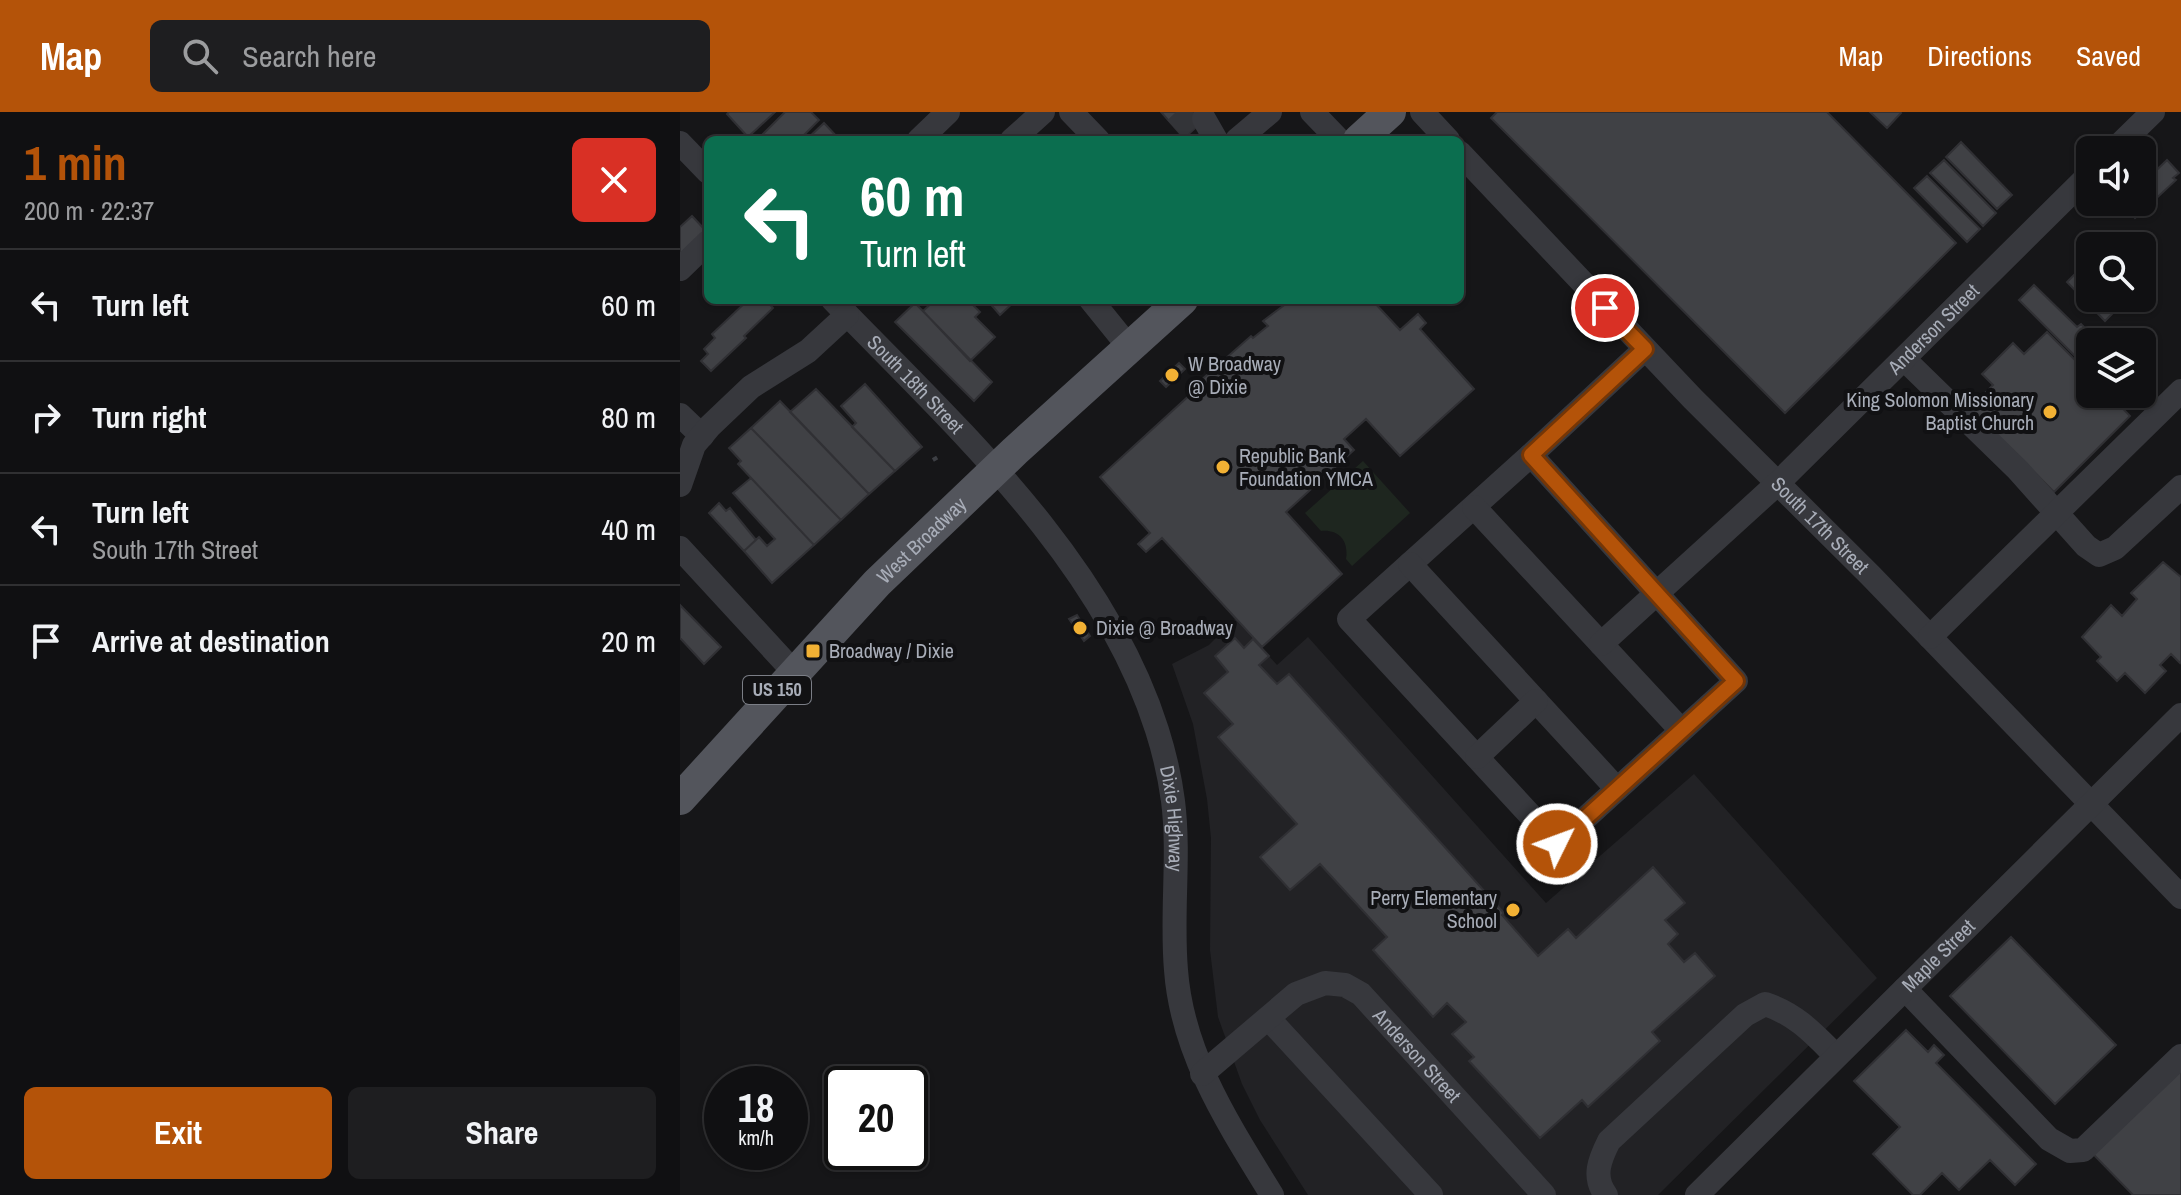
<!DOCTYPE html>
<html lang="en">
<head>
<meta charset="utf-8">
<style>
  :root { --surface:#101012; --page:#1e1e20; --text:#f1f3f6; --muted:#9c9d9f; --line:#303032; --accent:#b45309 }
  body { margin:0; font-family:"Archivo Narrow",sans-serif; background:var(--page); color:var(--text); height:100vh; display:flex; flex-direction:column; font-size:30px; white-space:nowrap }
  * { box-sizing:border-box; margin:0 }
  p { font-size:26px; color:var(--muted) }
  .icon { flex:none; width:44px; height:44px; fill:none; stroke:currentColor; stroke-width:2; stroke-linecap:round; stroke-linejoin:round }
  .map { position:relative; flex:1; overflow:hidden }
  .drawer { display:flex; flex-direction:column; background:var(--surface); width:680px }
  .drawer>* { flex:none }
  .hud { position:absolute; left:24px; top:24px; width:760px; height:168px; border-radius:12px; box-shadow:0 2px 6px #0004,0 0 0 2px var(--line); background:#0b6e4f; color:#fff; overflow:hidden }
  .buttons { position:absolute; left:1396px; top:24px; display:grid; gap:16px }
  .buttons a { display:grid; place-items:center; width:80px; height:80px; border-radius:12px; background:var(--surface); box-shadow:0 2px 6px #0004,0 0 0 2px var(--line); font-size:40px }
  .speed { position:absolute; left:24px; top:954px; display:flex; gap:16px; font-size:40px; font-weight:700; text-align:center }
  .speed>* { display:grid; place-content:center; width:104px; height:104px; border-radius:50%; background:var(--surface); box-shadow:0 2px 6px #0004,0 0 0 2px var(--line); line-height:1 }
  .speed small { font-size:20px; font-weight:400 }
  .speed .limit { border:4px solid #111; border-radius:12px; background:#fff; color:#111 }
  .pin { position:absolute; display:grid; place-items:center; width:68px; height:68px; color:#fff; margin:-34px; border:4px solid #fff; border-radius:50%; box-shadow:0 2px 8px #0007 }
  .me { position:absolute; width:88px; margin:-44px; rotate:48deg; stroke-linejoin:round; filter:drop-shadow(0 0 6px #0008) }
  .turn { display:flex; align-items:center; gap:28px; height:168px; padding:0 24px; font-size:36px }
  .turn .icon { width:104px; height:104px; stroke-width:2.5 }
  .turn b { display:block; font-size:56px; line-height:68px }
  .round { display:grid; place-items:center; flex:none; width:84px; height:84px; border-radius:12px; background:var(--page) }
  .overview { display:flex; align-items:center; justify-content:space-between; height:136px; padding:0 24px }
  h1 { font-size:48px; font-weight:700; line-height:60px; color:var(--accent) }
  .action { display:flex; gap:16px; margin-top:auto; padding:16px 24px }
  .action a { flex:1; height:92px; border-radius:12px; background:var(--accent); color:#fff; font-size:32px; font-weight:700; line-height:92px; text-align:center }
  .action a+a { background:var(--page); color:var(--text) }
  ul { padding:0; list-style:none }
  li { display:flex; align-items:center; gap:24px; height:112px; padding:0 24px; border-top:2px solid var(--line) }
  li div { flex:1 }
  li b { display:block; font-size:30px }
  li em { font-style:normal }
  header { display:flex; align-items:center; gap:48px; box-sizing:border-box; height:112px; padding:0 40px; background:var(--accent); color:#fff }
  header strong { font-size:38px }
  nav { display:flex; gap:44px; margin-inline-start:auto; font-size:28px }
  .search { width:560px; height:72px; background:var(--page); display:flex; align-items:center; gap:20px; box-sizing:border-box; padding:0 28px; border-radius:12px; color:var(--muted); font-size:30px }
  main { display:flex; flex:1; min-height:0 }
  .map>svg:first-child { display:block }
  .built { fill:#222225 }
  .green { fill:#1e261f }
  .building { fill:#404145; stroke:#303034; stroke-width:2 }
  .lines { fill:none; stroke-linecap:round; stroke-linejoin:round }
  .minor-tunnel { stroke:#333438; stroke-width:24; stroke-dasharray:24 12; stroke-linecap:butt }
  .path { stroke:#3d3f44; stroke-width:5; stroke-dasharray:4 6; stroke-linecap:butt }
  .minor { stroke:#37383d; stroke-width:24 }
  .major { stroke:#53555c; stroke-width:32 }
  .route-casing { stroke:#753606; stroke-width:20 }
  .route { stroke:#b45309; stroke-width:14 }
  .poi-dot { fill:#f2b134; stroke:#111113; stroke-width:3 }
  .labels { text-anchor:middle; stroke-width:8; stroke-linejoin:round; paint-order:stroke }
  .shield { fill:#111113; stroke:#7b7e86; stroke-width:2 }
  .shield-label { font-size:18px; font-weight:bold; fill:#a8adb8 }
  .street-label { font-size:20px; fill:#a8adb8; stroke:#111113 }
  .poi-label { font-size:20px; fill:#a8adb8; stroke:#111113; text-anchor:start }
</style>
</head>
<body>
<header>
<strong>Map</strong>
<div class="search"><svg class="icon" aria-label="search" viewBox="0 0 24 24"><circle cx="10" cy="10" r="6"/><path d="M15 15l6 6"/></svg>Search here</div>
<nav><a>Map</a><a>Directions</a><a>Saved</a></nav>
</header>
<main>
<section class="drawer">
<div class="overview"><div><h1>1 min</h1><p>200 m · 22:37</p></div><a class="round" style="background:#d93025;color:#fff"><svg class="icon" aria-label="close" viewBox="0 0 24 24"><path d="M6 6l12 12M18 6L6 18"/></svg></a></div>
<ul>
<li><svg class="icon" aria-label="left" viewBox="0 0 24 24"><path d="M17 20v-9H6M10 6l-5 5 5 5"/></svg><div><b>Turn left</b></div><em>60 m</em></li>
<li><svg class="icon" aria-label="right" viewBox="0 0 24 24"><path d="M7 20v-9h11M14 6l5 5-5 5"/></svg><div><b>Turn right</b></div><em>80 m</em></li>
<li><svg class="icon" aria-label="left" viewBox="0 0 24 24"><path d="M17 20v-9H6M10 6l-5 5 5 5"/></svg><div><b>Turn left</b><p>South 17th Street</p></div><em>40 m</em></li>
<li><svg class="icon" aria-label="arrive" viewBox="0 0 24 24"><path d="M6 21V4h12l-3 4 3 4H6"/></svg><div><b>Arrive at destination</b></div><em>20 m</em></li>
</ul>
<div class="action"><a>Exit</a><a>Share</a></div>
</section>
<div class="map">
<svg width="1501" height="1083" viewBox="0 0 1501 1083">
  <rect width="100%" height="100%" fill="#161618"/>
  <!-- built -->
  <path class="built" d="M555,507L597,553L628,525L866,791L1014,662L1197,866L978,1083H628L580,1008L562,972L538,905L530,838L531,726L527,687L513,612L492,552L529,533Z"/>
  <!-- green -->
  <path class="green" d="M683,349L730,401L672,454L666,447C669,429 659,417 641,419L625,401Z"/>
  <!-- building -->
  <path class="building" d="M49,0H95L68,25L47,2Z
    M105,0H131L139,8L119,28H77Z
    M481,0H533L504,26Z
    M817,0H1147L1276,131L1105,301L811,6Z
    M1190,0H1220L1221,1L1207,16Z
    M144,11L160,28H126Z
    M1281,30L1332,83L1317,97L1266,45Z
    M1264,48L1316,101L1303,114L1250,61Z
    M1487,48L1499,61L1493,66L1496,68L1455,106L1442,91L1462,90V72Z
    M1247,64L1300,117L1287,130L1234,76Z
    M12,104L27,120L0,146V115Z
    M1401,156L1410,165V186H1430L1439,195L1425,209L1387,170Z
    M1354,173L1397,215L1401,212L1414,225L1411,228L1413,230H1410V241L1401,250L1339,188Z
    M68,188H78L82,192L86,188L93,196L64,224L66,226L31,259L21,249L28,242L24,237L35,226L32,222Z
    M255,188H288L300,200L295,205L315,225L290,249L243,199Z
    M307,188H336L320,203Z
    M611,188H692L720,218L738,202L746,211L740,217L794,277L720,344L686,307L664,327L674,338L606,400L662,462L582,535L482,426L466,440L458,432L470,421L420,365L513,280L511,277L571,224L573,226L588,214L583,209Z
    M235,191L312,270L294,289L215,210Z
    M1367,220L1410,263V282H1429L1450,304L1374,380L1290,296L1313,273L1302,262L1333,231L1344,242Z
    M499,251L505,257L486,275L480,269Z
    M185,272L242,335L215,359L172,315L176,311L161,294Z
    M136,277L215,359L189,382L110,300Z
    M100,289L189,382L161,408L71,316Z
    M71,316L161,408L134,433L58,352L61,349L49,336Z
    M71,366L134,433L92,471L64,439L79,425L87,434L95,427L53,381Z
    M39,391L46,399L50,396L76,428L64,439L29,401Z
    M1483,450L1501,465V549L1500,551L1491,542L1480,553L1486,559L1465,581L1445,561L1437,569L1417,549L1421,545L1402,525L1431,493L1442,504L1457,487L1451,481Z
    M0,493L41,535L24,552L0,526Z
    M397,503L410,524L404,529L389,507Z
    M555,526L564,536L573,527L589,544L579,553L597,572L609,562L824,801L822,803L858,844L888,817L896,826L973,755L1005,791L985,808L998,822L988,832L1004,850L1015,841L1035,864L972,920L980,929L908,995L902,988L860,1026L789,949L794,945L772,922L786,910L767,891L753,905L693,838L707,825L640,752L610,778L580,745L617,712L538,625L553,612L524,581L548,560L535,544Z
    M1331,825L1436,933L1375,992L1270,884Z
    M1226,918L1248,940L1254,933L1264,943L1256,951L1356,1052L1335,1073L1310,1048L1279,1078L1262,1061L1240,1083H1233L1193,1042L1220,1015L1174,969Z
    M1501,956V1083H1453L1413,1042Z"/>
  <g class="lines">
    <!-- minor-tunnel -->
    <path class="minor-tunnel" d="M496,0L513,18"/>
    <!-- path -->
    <path class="path" d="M254,345L257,350"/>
    <!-- minor -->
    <g class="minor">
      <path d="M391,0L418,28"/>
      <path d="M632,0L659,28"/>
      <path d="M742,0L768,28"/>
      <path d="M524,7L536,28"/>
      <path d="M239,28L268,0"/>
      <path d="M332,28L363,0"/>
      <path d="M557,28L590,0"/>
      <path d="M0,31L28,60"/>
      <path d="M1434,38L1473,0"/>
      <path id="s1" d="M780,41L1013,287L1190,463L1501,785"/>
      <path d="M0,157L28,130"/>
      <path id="s2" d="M153,188C274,313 423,447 477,618C484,640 490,666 493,689C500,744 491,802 496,858C502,942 549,1013 592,1083"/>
      <path d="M411,188L449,235"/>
      <path d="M1224,247L1338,358L1406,434L1419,443L1435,436L1501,375"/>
      <path d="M0,303L22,324"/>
      <path d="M851,343L1056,569L877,732L669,507Z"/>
      <path d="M851,343L965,237"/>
      <path d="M0,373L14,333L30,314L71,275L128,239L167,203"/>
      <path d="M794,395L1001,618"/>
      <path d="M0,436L114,560"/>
      <path d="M730,452L937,677"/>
      <path d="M1250,525L1501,279"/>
      <path id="s3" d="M921,532L1098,371L1410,62"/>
      <path d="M797,645L856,589"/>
      <path d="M1225,877L1369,1027L1390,1039L1403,1038L1501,944"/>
      <path d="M589,907L751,1083"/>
      <path id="s4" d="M522,962L616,882L645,871L665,873L681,882L864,1083"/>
      <path d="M926,1083C912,1065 920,1047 929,1029L1065,903L1085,892C1116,902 1134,922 1156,944"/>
      <path id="s5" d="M1017,1083L1501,603"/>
    </g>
    <!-- major -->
    <g class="major">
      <path d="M679,28L710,0"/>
      <path id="s6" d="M0,687L197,471L335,339L502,188"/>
    </g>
  </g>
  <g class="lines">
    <defs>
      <path id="route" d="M877,732L1056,569L851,343L965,237L925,196"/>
    </defs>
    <!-- route casing -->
    <use href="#route" class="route-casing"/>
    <!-- route -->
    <use href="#route" class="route"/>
  </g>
  <!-- markers -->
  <g class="poi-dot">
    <circle cx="492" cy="263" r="8"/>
    <circle cx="1370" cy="300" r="8"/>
    <circle cx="543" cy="355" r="8"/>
    <circle cx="400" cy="516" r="8"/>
    <rect x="125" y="531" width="16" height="16" rx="4"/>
    <circle cx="833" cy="798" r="8"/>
  </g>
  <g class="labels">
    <!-- shield labels -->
    <rect class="shield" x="63" y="564" width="68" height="28" rx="6"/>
    <g class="shield-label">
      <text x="97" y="584">US 150</text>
    </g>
    <!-- street labels -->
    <g class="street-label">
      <text dy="7" stroke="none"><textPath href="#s3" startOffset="458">Anderson Street</textPath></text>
      <text dy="7" stroke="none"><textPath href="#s2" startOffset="118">South 18th Street</textPath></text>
      <text dy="7" stroke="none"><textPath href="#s1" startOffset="518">South 17th Street</textPath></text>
      <text dy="7" stroke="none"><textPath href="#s6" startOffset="354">West Broadway</textPath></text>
      <text dy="7" stroke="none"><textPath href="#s2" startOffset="634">Dixie Highway</textPath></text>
      <text dy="7" stroke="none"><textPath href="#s5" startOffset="340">Maple Street</textPath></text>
      <text dy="7" stroke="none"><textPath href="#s4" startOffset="276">Anderson Street</textPath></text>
    </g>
    <!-- poi labels -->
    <g class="poi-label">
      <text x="508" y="259">W Broadway<tspan x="508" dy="23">@ Dixie</tspan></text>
      <text x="1354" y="295" text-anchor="end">King Solomon Missionary<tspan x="1354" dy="23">Baptist Church</tspan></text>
      <text x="559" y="351">Republic Bank<tspan x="559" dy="23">Foundation YMCA</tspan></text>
      <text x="416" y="523">Dixie @ Broadway</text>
      <text x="149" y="546">Broadway / Dixie</text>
      <text x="817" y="793" text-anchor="end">Perry Elementary<tspan x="817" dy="23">School</tspan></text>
    </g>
  </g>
</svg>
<div class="buttons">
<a><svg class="icon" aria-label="sound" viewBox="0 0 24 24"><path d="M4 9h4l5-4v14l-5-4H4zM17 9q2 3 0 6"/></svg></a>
<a><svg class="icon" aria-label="search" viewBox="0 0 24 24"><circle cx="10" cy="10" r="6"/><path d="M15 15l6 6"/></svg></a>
<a><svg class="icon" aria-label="layers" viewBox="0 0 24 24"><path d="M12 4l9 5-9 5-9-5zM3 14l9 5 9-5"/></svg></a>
</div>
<div class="speed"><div>18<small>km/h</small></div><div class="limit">20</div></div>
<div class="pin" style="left:925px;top:196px;background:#d93025"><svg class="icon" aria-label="arrive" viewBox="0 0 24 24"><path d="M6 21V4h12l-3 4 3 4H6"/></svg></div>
<svg class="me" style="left:877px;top:732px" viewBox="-20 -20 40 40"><circle r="17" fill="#b45309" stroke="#fff" stroke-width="3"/><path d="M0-11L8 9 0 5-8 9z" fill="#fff"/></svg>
<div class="hud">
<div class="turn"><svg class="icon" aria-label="left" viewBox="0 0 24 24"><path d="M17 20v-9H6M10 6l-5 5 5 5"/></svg><div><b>60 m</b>Turn left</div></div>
</div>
</div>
</main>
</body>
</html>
